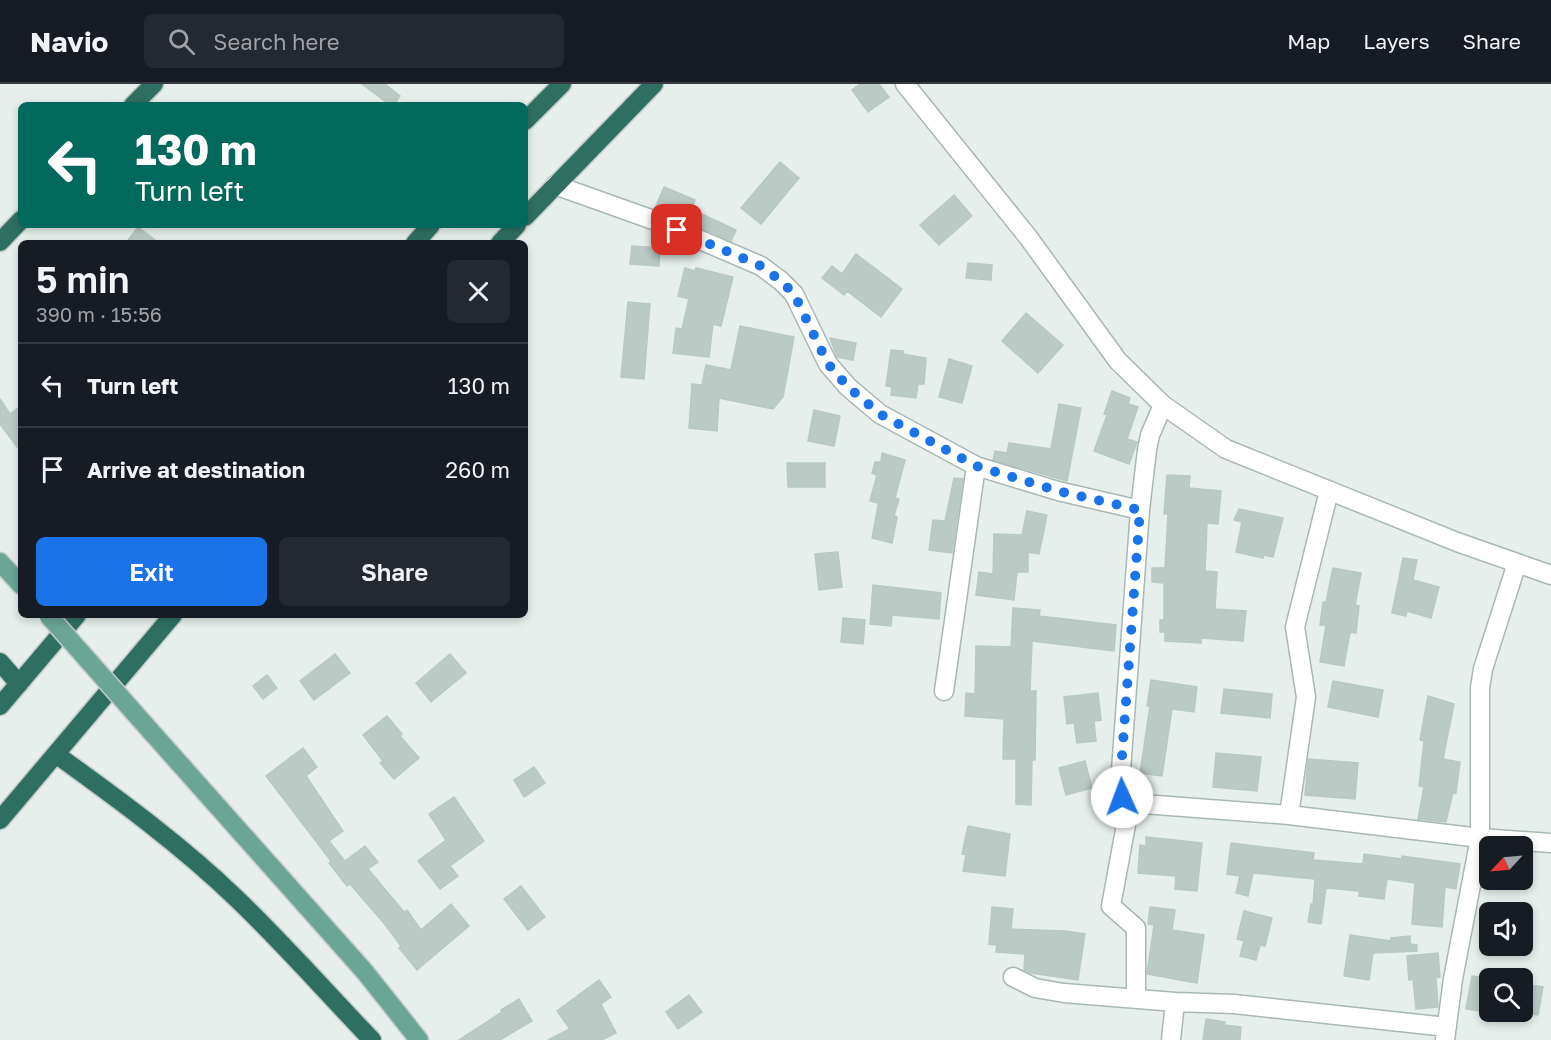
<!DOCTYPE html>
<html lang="en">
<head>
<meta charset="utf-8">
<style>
  :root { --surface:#171b24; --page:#242831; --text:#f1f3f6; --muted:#9ea1a6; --line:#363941; --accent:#1a73e8 }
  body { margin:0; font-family:"Golos Text",sans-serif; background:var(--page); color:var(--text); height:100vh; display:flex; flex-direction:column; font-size:22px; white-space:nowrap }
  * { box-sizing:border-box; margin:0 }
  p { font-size:20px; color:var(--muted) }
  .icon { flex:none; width:33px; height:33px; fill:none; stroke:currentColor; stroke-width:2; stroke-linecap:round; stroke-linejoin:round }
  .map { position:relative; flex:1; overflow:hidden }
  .sheet { position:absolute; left:18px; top:156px; width:510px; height:378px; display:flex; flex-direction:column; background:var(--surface); border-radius:9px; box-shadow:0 3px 9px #0003 }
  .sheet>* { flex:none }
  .top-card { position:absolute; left:18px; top:18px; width:510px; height:126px; border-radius:9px; box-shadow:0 3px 9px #0003; background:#00695c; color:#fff; overflow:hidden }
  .needle { width:39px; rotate:244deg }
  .controls { position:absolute; left:1479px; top:752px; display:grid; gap:12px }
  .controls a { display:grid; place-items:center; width:54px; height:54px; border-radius:9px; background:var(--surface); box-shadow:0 3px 9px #0003; font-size:30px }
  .pin { position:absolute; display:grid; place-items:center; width:51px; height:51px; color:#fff; margin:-26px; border-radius:12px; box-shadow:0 3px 9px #0006 }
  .me { position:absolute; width:66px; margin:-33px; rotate:358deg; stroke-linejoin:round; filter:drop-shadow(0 0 4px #0008) }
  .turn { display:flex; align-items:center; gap:21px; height:126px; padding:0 18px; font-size:27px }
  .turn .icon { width:78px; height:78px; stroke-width:2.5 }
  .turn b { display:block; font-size:42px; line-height:51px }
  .round { display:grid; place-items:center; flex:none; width:63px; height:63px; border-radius:9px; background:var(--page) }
  .summary { display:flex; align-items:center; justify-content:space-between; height:102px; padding:0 18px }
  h1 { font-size:36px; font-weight:600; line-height:45px }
  .button { display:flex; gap:12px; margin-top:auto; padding:12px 18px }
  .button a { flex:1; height:69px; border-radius:9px; background:var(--accent); color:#fff; font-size:24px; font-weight:600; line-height:69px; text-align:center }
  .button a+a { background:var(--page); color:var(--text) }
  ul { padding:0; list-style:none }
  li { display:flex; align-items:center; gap:18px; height:84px; padding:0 18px; border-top:2px solid var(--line) }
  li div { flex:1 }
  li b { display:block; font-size:22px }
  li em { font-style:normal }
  header { display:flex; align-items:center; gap:36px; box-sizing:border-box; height:84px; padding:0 30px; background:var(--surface); border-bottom:2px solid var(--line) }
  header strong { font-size:28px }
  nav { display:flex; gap:33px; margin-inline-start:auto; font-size:21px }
  .search { width:420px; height:54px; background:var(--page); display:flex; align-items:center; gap:15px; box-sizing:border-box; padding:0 21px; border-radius:9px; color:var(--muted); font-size:22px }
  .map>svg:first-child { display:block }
  .building { fill:#bbcac4; stroke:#b8c9c2; stroke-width:1.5 }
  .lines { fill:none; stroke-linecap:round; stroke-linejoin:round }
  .minor-casing { stroke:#a8b8b2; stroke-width:21 }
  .major-casing { stroke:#c2cac8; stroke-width:21 }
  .highway-casing { stroke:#c2cac8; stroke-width:21 }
  .minor { stroke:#fff; stroke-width:18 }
  .major { stroke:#6aa596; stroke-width:18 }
  .highway { stroke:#2f6f62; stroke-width:18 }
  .major-bridge-casing { stroke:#c2cac8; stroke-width:21; stroke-linecap:butt }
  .major-bridge { stroke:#6aa596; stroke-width:18 }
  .route { stroke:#1a73e8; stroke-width:10; stroke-dasharray:0 18 }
</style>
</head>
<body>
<header>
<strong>Navio</strong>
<div class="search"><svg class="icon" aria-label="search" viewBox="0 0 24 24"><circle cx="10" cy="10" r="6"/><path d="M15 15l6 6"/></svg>Search here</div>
<nav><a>Map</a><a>Layers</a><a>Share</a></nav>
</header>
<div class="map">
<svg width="1551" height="956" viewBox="0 0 1551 956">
  <rect width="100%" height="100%" fill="#e6efeb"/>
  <!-- building -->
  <path class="building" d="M362,0H385L400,12L394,21H390Z
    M860,0H879L889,13L868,28L852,6Z
    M780,78L799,94L761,140L741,124Z
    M664,103L695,116L691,125L736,146L731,157L655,124Z
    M954,111L972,132L939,161L920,141Z
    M138,143L159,159H126Z
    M632,162L660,164L659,182L630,180Z
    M856,170L902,205L881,233L847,207L844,211L822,194L832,182L842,190Z
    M968,179L992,181L991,196L966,194Z
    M685,184L695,187L696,184L733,193L721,242L713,240L709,273L673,269L676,244L682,245L689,215L678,212Z
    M628,218L650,220L644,295L621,293Z
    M1026,229L1063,261L1038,289L1002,257Z
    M740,242L794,253L783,313L773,325L719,314L717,347L689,344L692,300L702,301L706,281L731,286Z
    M830,254L856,259L853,276L837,273Z
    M891,266L903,267V270L926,274L924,300H918L916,314L891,311L892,303L886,302Z
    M949,275L972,282L962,319L939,313Z
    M1112,307L1130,314L1128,320L1138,323L1127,355L1137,358L1129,380L1094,367L1107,331L1104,330Z
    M0,315L10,330L21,322V368L0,340Z
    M1059,320L1081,324L1067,397L993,376L995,367L1007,369L1009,359L1051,365Z
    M814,326L840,332L834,362L808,357Z
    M882,369L905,376L895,414L899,415L894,432L897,433L892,459L872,454L878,422V419L870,417L877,391L872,389L875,378H881Z
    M787,379H825V403H788Z
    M1167,391L1190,392L1189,404L1221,407L1218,440L1207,439L1205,487L1217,488L1215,525L1246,527L1243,557L1201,554V559L1165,557V548H1160V536H1164V499L1152,498V484H1165L1168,430H1164Z
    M954,394L963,395L952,469L929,466L933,436L945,437Z
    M1239,425L1283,434L1273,473L1264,471L1263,474L1236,468L1242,438L1234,436Z
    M1027,427L1047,431L1039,470L1028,468V488H1017L1014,516L976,511L979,488L993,490L994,450L1022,451Z
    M838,468L842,503L819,506L815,470Z
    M1403,474L1417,476L1413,496L1439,503L1431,534L1407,527L1406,532L1392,529Z
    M1333,484L1361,489L1355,521L1359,522L1356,549L1350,548L1344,582L1320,578L1326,541H1320L1323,518H1326Z
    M873,501L941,509L939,535L892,531L891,542L870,540Z
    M1013,524L1040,526L1039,532L1116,541L1114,567L1032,557L1030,607H1036L1035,676H1032L1031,721L1016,720V675H1003L1004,635L965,632L966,609L975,610L976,562L1011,563Z
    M843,534L865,536L863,560L841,558Z
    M335,570L350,589L314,616L300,597Z
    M450,570L466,589L431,618L416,599Z
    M267,591L277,604L263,615L253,602Z
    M1151,596L1197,603L1194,628L1172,625L1162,692L1140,689L1150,622H1147Z
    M1333,597L1383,606L1378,633L1328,623Z
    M1224,605L1272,610L1270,634L1221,629Z
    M1098,609L1101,636L1094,637L1096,657L1077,659L1074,639L1067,640L1064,613Z
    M1428,612L1454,620L1443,675L1460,678L1456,709L1453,708L1446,738L1418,735L1424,703L1419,702L1424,657L1420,656Z
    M387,632L402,650L400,652L419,674L394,695L380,679L383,677L363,651Z
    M303,664L317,683L306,692L343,747L329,757L345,777L365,762L378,778L368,785L404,828L407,826L421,846L451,820L469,842L417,886L399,864L401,862L383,838L350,800L347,802L329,779L331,777L266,692Z
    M1216,669L1261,673L1257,707L1213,703Z
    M1308,675L1358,679L1355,715L1305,711Z
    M1085,677L1092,704L1066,711L1059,684Z
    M534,683L545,699L524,713L514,696Z
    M454,713L484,757L450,782L458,792L440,805L418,777L446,756L429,730Z
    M968,742L1010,750L1005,792L963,787L966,771L962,770Z
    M1146,753L1202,759L1197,807L1175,805L1176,792L1138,789L1140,761L1146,762Z
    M1231,759L1314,769L1313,776L1363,780L1364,770L1402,775V772L1460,780L1456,805L1445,803L1442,843L1412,840L1415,799L1387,795L1384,815L1359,812V807L1326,804L1321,840L1308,838L1311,820L1313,821L1315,795L1253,789L1248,812L1236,809L1240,792L1227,790Z
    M521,802L545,833L528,846L504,815Z
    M992,823L1013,825L1011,845L1065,847L1085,850L1078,896L1031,889L1024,886L1025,870L996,868L997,861L989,860Z
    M1150,823L1175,826L1172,846L1204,851L1197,899L1147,890L1154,841L1148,840Z
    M1244,827L1272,834L1265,862L1260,861L1256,876L1240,872L1244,857L1237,855Z
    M1350,851L1391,857V854L1410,852V860L1417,861V867L1373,869L1369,896L1344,892Z
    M1438,869L1440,893L1436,894L1438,923L1416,925L1413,895L1409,896L1407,872Z
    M1472,892L1490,895V924L1480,923L1479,927L1466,925Z
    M599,896L611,913L601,920L616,949L602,956H548L570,945L557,927Z
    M1522,900L1543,903L1538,931L1522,929Z
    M689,911L702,928L678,945L666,928Z
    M519,915L532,937L500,956H459L502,928L501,926Z
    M1206,935L1225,938L1224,941L1241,943L1240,956H1203Z"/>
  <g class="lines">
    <defs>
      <path id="minor" d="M905,0L1028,153L1118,277L1163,321L1226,365L1457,458L1551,491
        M555,101L656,137L761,182L781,197L794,210L828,280L848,303L880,330L976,382L1058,407L1140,426
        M1163,321L1150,351L1147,366L1140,426L1120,700L1122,713L1130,719L1289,731L1480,754L1551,759
        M944,607L976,382
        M1130,719L1111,822L1136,844V915
        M1289,731L1306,613L1295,543L1329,407
        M1013,893L1035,904L1064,909L1175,918L1234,920L1447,943
        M1171,956L1175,918
        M1445,956L1453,895L1480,754V604L1483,585L1517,479"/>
      <path id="major" d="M0,478L21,501
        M139,634L365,888L419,956"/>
      <path id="highway" d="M133,21L154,0
        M525,37L562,0
        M525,133L654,0
        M0,158L21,136
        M415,159L431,141
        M500,159L517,141
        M0,578L19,600
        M0,622L77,531
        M57,671C118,715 181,761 236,814C283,859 327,909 372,956
        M0,736L173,531"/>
    </defs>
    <!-- minor casing -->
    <use href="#minor" class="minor-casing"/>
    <!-- major casing -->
    <use href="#major" class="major-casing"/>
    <!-- highway casing -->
    <use href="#highway" class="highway-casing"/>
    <!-- minor -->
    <use href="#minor" class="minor"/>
    <!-- major -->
    <use href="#major" class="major"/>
    <!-- highway -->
    <use href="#highway" class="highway"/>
    <defs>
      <path id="major-bridge" d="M48,531L139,634"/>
    </defs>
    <!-- major-bridge casing -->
    <use href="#major-bridge" class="major-bridge-casing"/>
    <!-- major-bridge -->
    <use href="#major-bridge" class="major-bridge"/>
  </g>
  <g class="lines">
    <!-- route -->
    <path class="route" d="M677,146L761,182L781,197L794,210L828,280L848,303L880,330L976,382L1058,407L1140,426L1120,700L1122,713"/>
  </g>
</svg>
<div class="controls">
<a><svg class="needle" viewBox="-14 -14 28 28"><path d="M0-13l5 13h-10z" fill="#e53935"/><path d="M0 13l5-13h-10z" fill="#9ea1a6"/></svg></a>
<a><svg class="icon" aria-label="sound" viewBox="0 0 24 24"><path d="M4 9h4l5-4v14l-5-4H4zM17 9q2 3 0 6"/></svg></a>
<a><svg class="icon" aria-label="search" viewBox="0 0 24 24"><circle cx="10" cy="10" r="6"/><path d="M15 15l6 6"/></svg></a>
</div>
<div class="pin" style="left:677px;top:146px;background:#d93025"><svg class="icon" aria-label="arrive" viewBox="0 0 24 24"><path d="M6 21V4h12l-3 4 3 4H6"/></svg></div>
<svg class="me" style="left:1122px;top:713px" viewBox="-20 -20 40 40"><circle r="19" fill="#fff"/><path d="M0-13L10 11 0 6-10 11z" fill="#1a73e8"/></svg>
<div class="top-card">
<div class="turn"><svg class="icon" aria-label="left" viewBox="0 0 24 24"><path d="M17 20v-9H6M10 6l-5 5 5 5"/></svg><div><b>130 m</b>Turn left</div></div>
</div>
<section class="sheet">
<div class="summary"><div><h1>5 min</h1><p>390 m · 15:56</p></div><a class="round"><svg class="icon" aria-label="close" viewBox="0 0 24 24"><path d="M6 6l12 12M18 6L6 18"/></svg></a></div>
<ul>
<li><svg class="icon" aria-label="left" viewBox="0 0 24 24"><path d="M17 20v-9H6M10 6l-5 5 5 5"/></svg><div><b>Turn left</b></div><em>130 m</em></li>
<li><svg class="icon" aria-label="arrive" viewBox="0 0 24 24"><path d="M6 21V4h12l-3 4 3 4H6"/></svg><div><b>Arrive at destination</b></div><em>260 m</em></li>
</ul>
<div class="button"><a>Exit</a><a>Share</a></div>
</section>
</div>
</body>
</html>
